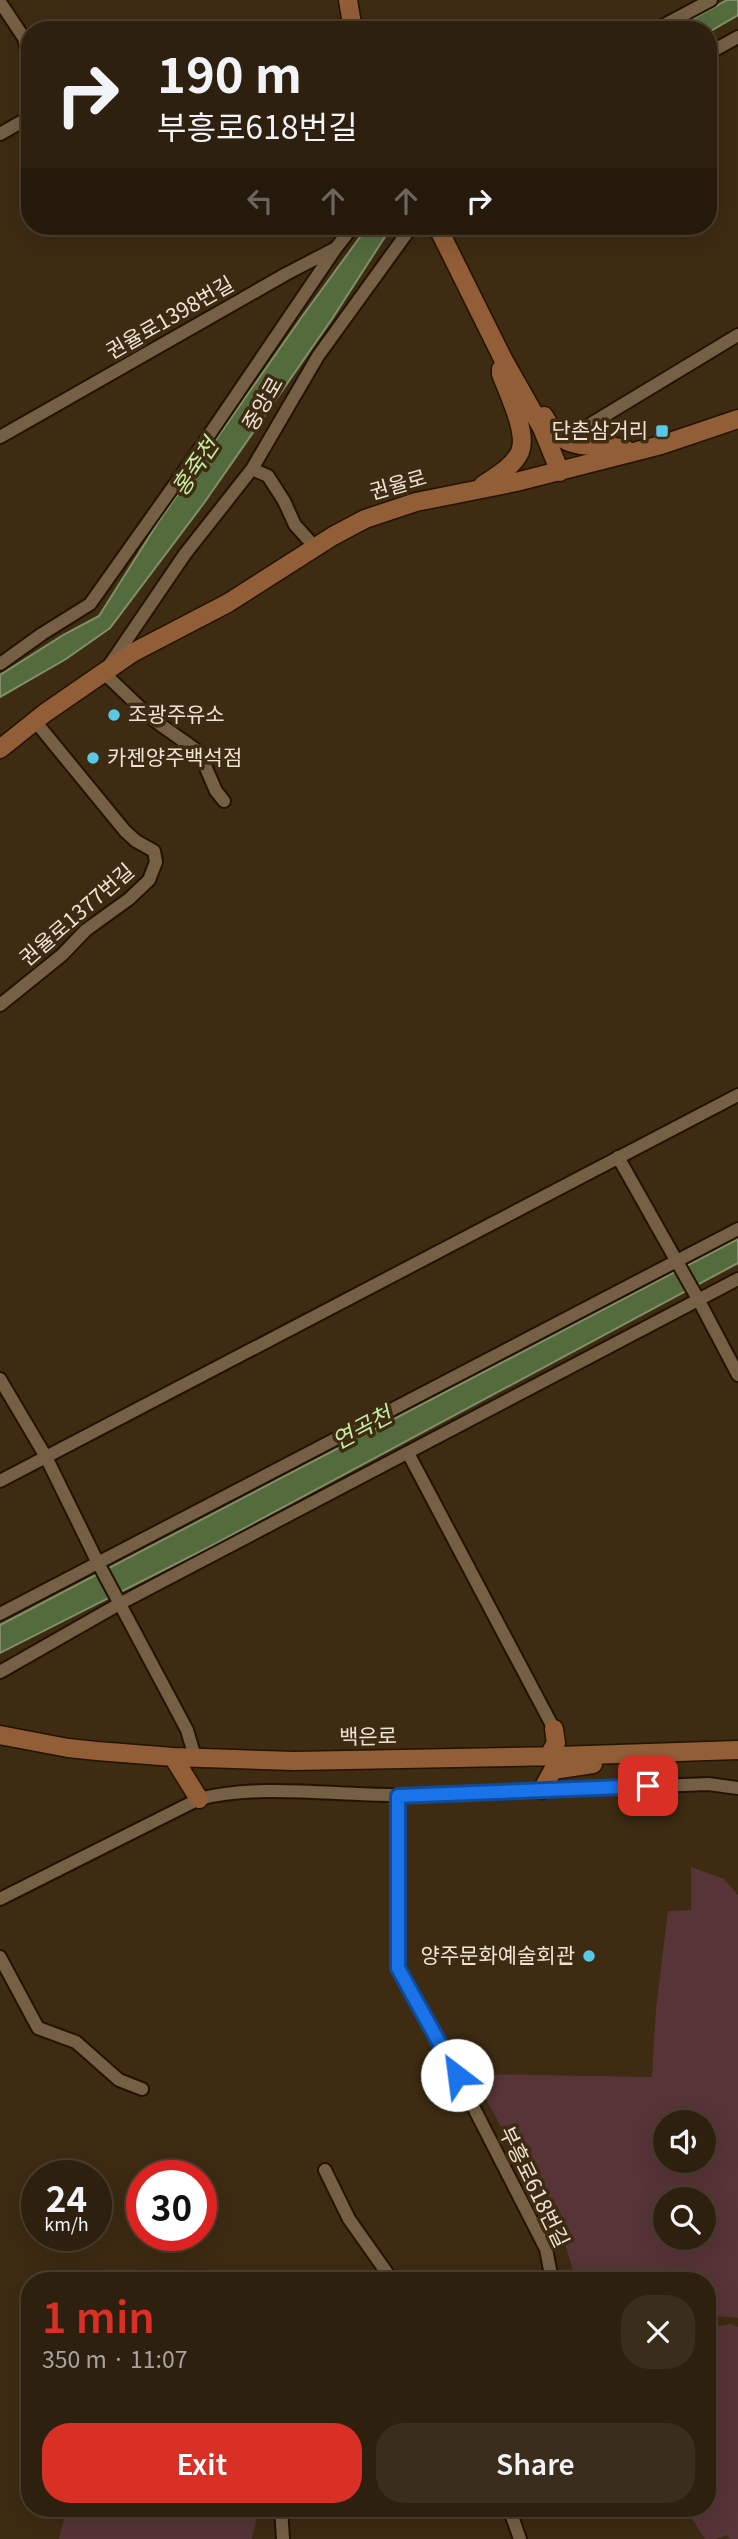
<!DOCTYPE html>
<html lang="en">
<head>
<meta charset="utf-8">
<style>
  :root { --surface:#2e200e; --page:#3a2d1c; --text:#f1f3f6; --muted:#a7a39e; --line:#493e2e; --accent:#d93025 }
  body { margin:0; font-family:Georgia,"Noto Sans KR",serif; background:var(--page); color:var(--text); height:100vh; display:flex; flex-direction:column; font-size:26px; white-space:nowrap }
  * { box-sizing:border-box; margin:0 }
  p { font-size:23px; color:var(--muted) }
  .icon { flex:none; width:38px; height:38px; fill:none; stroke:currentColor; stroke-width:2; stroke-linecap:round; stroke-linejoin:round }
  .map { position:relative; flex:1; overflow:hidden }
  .side { position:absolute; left:21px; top:2272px; width:695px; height:245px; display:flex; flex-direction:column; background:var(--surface); border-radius:28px; box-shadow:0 7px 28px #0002,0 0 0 2px var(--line) }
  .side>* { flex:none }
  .banner { position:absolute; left:21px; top:21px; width:696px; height:214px; border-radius:28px; box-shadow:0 7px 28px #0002,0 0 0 2px var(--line); background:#2e200e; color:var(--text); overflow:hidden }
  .fabs { position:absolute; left:653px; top:2110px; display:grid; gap:14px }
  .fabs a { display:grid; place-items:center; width:63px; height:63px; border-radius:50%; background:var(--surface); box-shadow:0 7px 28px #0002,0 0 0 2px var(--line); font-size:35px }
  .speed { position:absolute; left:21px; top:2160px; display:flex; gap:14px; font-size:35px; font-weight:700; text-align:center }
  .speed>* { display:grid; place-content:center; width:91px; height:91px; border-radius:50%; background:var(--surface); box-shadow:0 7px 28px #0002,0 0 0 2px var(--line); line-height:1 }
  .speed small { font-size:18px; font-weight:400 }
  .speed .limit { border:10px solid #d22; background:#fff; color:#111 }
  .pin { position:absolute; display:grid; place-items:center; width:60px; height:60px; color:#fff; margin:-30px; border-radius:14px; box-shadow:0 4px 10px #0006 }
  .me { position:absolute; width:77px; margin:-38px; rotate:330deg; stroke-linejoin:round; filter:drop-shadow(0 0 5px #0008) }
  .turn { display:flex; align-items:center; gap:24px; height:147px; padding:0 21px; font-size:32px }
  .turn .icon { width:91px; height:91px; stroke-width:2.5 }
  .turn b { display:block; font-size:49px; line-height:60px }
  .lanes { display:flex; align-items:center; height:66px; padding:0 21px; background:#0003; justify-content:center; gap:35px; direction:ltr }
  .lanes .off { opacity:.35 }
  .round { display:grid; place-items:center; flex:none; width:74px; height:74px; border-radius:28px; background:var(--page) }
  .summary { display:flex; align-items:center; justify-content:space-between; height:119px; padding:0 21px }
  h1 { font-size:42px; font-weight:600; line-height:52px; color:var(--accent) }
  .primary-button { display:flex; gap:14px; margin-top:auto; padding:14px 21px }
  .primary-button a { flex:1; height:80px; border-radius:28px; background:var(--accent); color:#fff; font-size:28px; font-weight:600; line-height:80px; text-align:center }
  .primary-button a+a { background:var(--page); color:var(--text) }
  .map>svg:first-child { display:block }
  .green { fill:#563437; fill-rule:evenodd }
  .water { fill:#546b3d; stroke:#828f6a; stroke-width:2 }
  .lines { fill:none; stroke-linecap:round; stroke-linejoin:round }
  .street-casing { stroke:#241300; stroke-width:16 }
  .secondary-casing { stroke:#241300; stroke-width:21 }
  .street { stroke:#756046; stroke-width:12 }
  .secondary { stroke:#915e37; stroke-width:18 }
  .route-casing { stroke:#114b97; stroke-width:18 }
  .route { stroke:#1a73e8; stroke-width:12 }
  .poi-dot { fill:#59c8e5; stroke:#3d2b12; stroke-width:2.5 }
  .labels { text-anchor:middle; stroke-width:7; stroke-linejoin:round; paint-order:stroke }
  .street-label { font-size:21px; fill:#efe3d4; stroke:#3d2b12 }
  .poi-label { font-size:21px; fill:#efe3d4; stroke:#3d2b12; text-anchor:end }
  .water-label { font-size:23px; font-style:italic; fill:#c5eca2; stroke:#3d2b12 }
</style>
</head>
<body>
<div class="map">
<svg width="738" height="2539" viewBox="0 0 738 2539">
  <rect width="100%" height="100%" fill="#3d2b12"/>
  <!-- green -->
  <path class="green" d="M691,1867L724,1879L738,1895V2318L707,2315V2280H576L564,2241L472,2074L652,2077L656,2008L668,1911L691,1910ZM665,2123H704V2161H665ZM665,2200H704V2238H665Z
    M731,2324L738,2327V2539H730L727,2535L716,2539H705L685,2508H707V2328Z
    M67,2508H259L252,2539H59Z"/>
  <!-- water -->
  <path class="water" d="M727,0H738V15L709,32V30H673Z
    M368,226H392L332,319L204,503L110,628L66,659L0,697V675L63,635L99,616L159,521L301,318Z
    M738,1239V1263L213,1545L0,1653V1625Z"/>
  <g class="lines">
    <defs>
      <path id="street" d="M0,2L24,38L30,62
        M655,30L711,0
        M709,53L738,37
        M0,134L30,117
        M0,437L286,274L336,248L353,226
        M566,439L738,335
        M252,469L268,476L284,501L295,525L315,547
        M0,664L42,634L90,604L190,463L336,248
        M224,801L216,791L199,752L151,718L104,673L185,554L252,469L318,356L412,226
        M0,1005L62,955L86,930L129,899L149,880L156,862L154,851L136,841L125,831L35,721
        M618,1157L698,1299L738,1375
        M0,1379L46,1457L97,1561L187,1730L195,1757
        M408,1453L554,1729
        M0,1481L738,1095
        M0,1614L738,1229
        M0,1672L121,1603L738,1279
        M398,1796L399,1968L457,2075L546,2249L552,2280
        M0,1899L199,1799C260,1783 337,1796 400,1795C503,1794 605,1788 708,1784L738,1788
        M0,1957L38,2028L76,2042L119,2080L142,2089
        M325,2170L349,2219L392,2280
        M281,2508L283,2539
        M509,2508L520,2539"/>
      <path id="secondary" d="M348,0L353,30
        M437,226L503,359L542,428L560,472
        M544,416C567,458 589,440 625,449
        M483,485C495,477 513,467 520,452C528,433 508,393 501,374V369
        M0,749L45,713L132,653L228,603L333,536L365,519L416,502L516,482L661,445L738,419
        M0,1735L68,1748L97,1751L173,1757L294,1761L558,1756L738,1750
        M173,1757L199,1799
        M548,1757L556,1743L554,1729
        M542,1790L553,1770L593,1764"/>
    </defs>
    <!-- street casing -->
    <use href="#street" class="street-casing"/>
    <!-- secondary casing -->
    <use href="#secondary" class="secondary-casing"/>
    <!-- street -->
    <use href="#street" class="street"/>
    <!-- secondary -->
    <use href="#secondary" class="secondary"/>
  </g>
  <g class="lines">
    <defs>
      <path id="route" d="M457,2075L398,1968V1796L648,1786"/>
    </defs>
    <!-- route casing -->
    <use href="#route" class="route-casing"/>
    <!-- route -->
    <use href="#route" class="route"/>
  </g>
  <!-- markers -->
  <g class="poi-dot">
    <rect x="655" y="424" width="14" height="14" rx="3.5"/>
    <circle cx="114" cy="715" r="7"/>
    <circle cx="93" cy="758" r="7"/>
    <circle cx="589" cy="1956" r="7"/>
  </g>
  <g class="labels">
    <!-- street labels -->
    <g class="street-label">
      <text transform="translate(170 318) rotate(-30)" y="7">권율로1398번길</text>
      <text transform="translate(263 404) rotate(-60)" y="7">중앙로</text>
      <text transform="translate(398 485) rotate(-16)" y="7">권율로</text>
      <text transform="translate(77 915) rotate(-41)" y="7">권율로1377번길</text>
      <text transform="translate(368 1737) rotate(-1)" y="7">백은로</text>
      <text transform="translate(534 2187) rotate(64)" y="7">부흥로618번길</text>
    </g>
    <!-- poi labels -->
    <g class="poi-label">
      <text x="648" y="438">단촌삼거리</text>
      <text x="128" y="722" text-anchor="start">조광주유소</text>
      <text x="107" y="765" text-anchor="start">카젠양주백석점</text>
      <text x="575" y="1963">양주문화예술회관</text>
    </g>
    <!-- water labels -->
    <g class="water-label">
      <text transform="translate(195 467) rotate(-56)" y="8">홍죽천</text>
      <text transform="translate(362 1428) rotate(-28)" y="8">연곡천</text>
    </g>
  </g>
</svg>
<div class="fabs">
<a><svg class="icon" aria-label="sound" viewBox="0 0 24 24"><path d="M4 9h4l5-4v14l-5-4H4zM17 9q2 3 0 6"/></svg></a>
<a><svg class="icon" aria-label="search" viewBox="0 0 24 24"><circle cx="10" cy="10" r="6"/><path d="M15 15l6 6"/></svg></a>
</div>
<div class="speed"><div>24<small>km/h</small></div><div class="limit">30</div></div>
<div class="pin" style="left:648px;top:1786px;background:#d93025"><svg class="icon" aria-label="arrive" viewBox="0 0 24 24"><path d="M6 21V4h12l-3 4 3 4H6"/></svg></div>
<svg class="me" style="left:457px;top:2075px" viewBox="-20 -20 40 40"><circle r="19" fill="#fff"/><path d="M0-13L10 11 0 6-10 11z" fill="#1a73e8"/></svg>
<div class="banner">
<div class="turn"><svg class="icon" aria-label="right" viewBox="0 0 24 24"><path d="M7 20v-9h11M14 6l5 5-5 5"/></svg><div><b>190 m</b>부흥로618번길</div></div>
<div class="lanes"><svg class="icon off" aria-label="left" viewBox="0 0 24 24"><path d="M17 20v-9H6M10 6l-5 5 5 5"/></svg><svg class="icon off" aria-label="ahead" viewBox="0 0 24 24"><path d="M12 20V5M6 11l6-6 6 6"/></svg><svg class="icon off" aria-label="ahead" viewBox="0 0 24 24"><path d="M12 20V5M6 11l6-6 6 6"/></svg><svg class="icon" aria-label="right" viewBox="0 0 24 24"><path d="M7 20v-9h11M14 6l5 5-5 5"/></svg></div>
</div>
<section class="side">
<div class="summary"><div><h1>1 min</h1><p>350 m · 11:07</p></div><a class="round"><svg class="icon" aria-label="close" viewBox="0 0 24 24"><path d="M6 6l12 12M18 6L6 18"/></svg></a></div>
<div class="primary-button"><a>Exit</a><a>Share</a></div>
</section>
</div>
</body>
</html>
